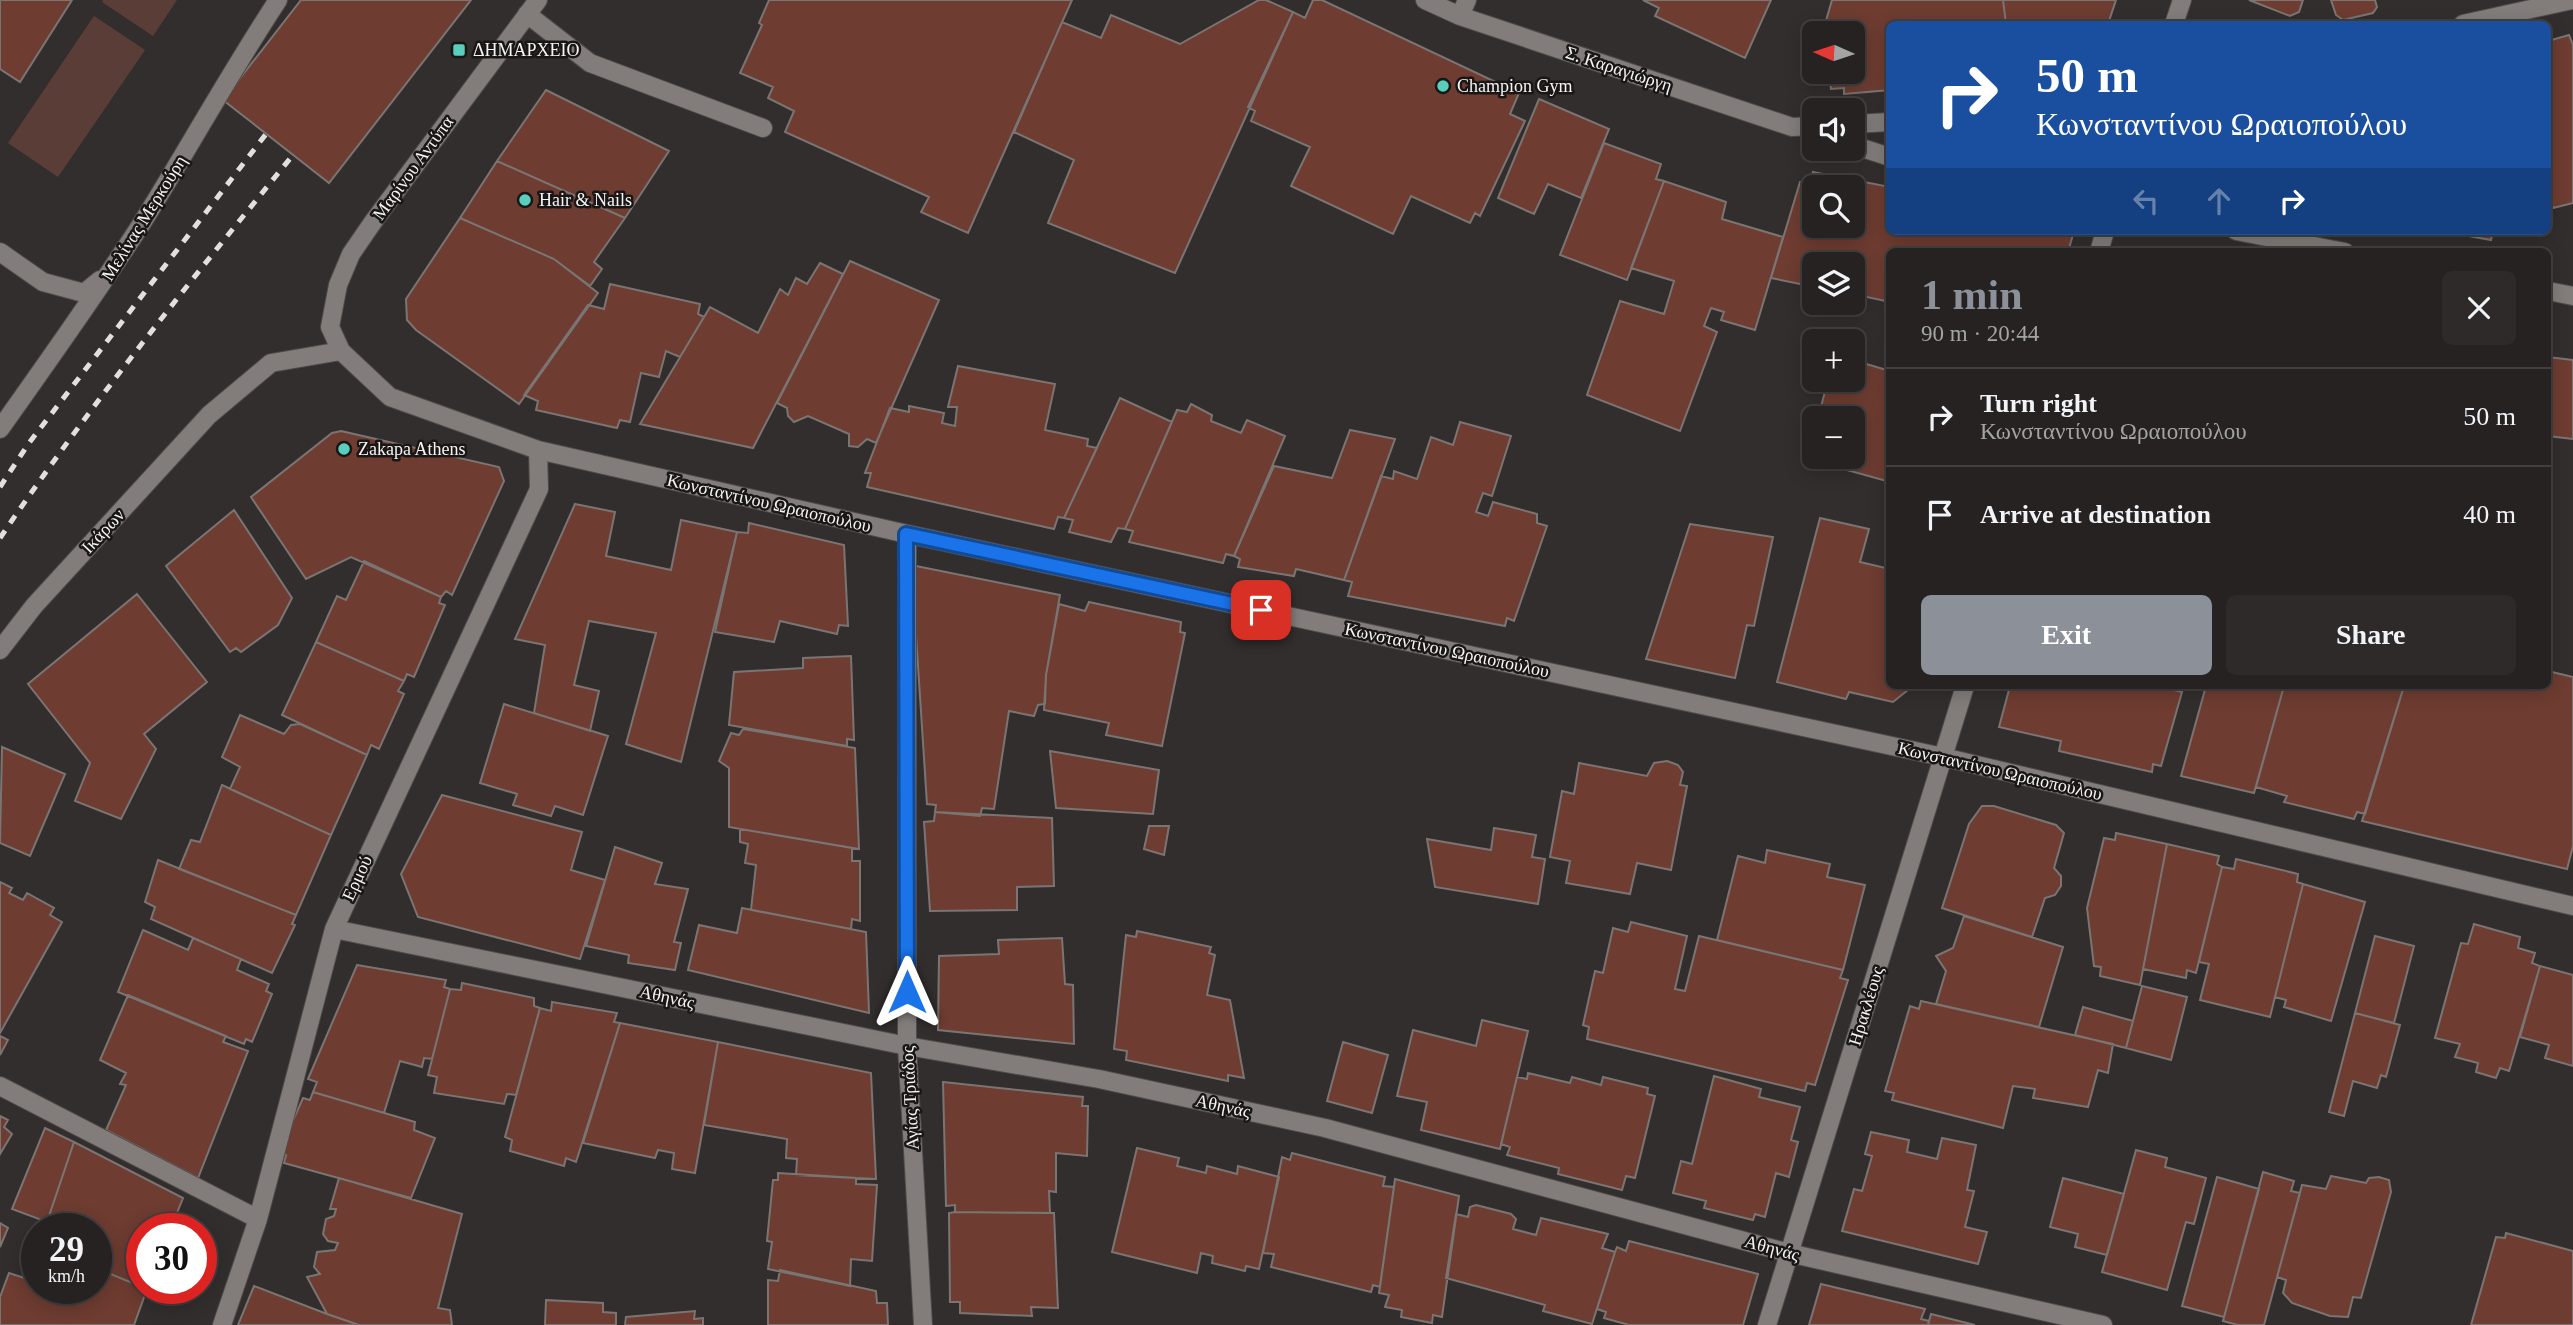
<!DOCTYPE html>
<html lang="en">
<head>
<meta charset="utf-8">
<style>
  :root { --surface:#262222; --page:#2e2a2a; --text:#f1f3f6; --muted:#a4a4a5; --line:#423f40; --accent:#8c9099 }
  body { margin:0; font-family:Georgia,serif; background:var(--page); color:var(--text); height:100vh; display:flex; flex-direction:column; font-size:26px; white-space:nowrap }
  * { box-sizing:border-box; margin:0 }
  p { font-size:23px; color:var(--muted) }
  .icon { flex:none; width:38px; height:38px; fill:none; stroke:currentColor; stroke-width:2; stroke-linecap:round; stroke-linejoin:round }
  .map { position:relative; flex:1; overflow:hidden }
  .details { position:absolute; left:1886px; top:248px; width:665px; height:441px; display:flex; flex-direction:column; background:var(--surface); border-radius:10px; box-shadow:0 4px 18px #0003,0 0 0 2px var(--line) }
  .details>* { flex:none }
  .top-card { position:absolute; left:1886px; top:21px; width:665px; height:214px; border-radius:10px; box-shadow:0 4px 18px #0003,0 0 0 2px var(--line); background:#1a4fa0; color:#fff; overflow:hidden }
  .needle { width:46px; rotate:273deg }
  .buttons { position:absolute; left:1802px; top:21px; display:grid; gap:14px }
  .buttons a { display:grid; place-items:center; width:63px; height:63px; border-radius:10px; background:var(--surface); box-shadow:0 4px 18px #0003,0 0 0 2px var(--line); font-size:35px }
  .speed { position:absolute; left:21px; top:1213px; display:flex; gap:14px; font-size:35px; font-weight:700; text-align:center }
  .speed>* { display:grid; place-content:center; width:91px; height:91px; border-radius:50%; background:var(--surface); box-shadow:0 4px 18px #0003,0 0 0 2px var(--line); line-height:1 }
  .speed small { font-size:18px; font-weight:400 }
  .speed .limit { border:10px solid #d22; background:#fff; color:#111 }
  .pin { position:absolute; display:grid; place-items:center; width:60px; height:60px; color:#fff; margin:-30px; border-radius:14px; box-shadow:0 4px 10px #0006 }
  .me { position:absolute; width:77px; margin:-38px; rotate:0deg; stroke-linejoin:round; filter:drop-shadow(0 0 5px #0008) }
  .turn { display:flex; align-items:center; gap:24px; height:147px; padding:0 35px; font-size:32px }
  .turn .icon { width:91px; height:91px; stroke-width:2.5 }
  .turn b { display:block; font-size:49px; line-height:60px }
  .lanes { display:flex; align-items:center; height:66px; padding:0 35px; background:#0003; justify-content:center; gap:35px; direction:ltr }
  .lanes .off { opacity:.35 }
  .round { display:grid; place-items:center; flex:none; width:74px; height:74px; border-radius:10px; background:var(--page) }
  .summary { display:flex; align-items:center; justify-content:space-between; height:119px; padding:0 35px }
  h1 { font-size:42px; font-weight:700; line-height:52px; color:var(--accent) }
  .button { display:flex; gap:14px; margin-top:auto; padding:14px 35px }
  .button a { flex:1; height:80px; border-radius:10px; background:var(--accent); color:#fff; font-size:28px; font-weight:700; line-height:80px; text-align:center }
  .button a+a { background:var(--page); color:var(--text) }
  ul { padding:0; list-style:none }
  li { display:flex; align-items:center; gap:21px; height:98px; padding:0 35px; border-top:2px solid var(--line) }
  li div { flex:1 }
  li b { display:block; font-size:26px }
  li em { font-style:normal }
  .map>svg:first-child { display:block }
  .green { fill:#5b3d37 }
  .building { fill:#6e3c31; stroke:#7a7573; stroke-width:2; fill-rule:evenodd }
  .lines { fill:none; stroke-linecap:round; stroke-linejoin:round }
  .minor-casing { stroke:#4f4b4a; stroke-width:20 }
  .minor { stroke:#827d7b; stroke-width:18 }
  .rail { stroke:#e2dfde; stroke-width:5; stroke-dasharray:9 9; stroke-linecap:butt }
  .route-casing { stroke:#114b97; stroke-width:18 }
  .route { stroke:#1a73e8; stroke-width:12 }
  .poi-dot { fill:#5acebd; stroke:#191716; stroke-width:2.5 }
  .labels { text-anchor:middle; stroke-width:5; stroke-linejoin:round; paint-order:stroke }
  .poi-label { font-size:18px; fill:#f6f3f2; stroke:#191716; text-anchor:start }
  .street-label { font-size:18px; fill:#f6f3f2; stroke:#191716 }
</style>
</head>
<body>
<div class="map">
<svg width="2573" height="1325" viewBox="0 0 2573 1325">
  <rect width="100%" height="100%" fill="#322e2d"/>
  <!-- green -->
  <path class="green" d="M103,0H177L153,36L102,2Z
    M94,16L145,50L58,177L8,143Z"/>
  <!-- building -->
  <path class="building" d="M0,0H72L20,82L0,69Z
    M301,0H471L329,183L223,100Z
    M769,0H1072L968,233L921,212L929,197L785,132L794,111L768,98L773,87L740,73L762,25L759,23Z
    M1259,0H1266L1293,12L1175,273L1048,223L1074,160L1014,132L1062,22L1101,38L1111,15L1180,44Z
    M1313,0H1322L1519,93L1510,114L1525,121L1480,216L1475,213L1470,223L1411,196L1393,234L1291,186L1310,147L1251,121L1255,111L1248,107L1293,12L1305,18Z
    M1643,0H1771L1745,58L1655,16L1659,8Z
    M1832,0H2003L2006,24H1890V90L1844,94V88L1831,89L1829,72H1853V33H1826L1825,24Z
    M2003,0H2116L2108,24H2006Z
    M2249,0H2303L2299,12L2290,16Z
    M2331,0H2375L2377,7L2373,13L2343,20L2336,15Z
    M2569,35L2573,45V203L2553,208L2548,189V41Z
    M546,90L669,151L625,218L497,161Z
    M1539,99L1609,129L1581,198L1548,184L1534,214L1498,198Z
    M1604,143L1661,164L1656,179L1664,181L1627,280L1560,255Z
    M497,161L625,218L594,262L602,269L590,286L554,259L460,218Z
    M1813,172L1890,187V231H2074L2068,252H1890V302L1853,294V264H1815V287L1771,278L1800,182L1809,183ZM1815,187H1853V226H1815Z
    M1664,181L1726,202L1722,219L1783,237L1755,330L1721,320L1724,312L1711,308L1704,326L1717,332L1680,431L1587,395L1620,301L1664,314L1674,281L1631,268Z
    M460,218L554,259L598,293L519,404L416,330L407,320L406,299Z
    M2464,231H2493L2491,240L2463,235Z
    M850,261L939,300L876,443L867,439L858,447L849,446V434L808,416L794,422L788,416L787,408L777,403Z
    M820,263L843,274L753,448L640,424L710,307L758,333L780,289L788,295L796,278L807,284Z
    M610,284L700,304L698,314L704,317L680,357L666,351L659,377L641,373L630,422L620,420L617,428L536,410L538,401L524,395L588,305L604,309Z
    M2548,357L2573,360V439L2548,436Z
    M1853,360L1890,371V482L1818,462L1819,457H1853V418H1818L1828,380H1853Z
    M958,366L1055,384L1045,430L1088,439L1087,446L1097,448L1064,518L1058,517L1054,529L867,487L871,473H865L890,408L909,412V406L944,413L942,423L955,426L957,407H948Z
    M1120,398L1172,422L1125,529L1118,528L1111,542L1069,532L1073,520L1064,518Z
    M1191,404L1212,415L1211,421L1241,433L1247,420L1285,436L1234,556L1226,554L1223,563L1129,542L1133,531L1125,529L1177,410L1187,412Z
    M1460,422L1511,436L1492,496L1483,493L1476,512L1488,516L1493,502L1537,514V523L1547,526L1514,621L1507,618L1505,626L1348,596L1352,582L1344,580L1381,476L1393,479L1394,471L1417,479L1431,437L1453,445Z
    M1350,430L1395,439L1344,580L1296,569L1294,576L1238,567L1240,559L1234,556L1274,466L1332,478Z
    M341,431L499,467L504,481L452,595L446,591L441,597L351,557L306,579L251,497L332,433Z
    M575,504L615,512L606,556L671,570L681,520L737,532L681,762L626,744L656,633L589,621L574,685L599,691L590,731L534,713L545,645L515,639Z
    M234,510L292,598L278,625L241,652L236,648L230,652L166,566Z
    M1820,518L1869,529L1860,562L1890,569V686H1913L1893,702L1849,692L1846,699L1777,682Z
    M749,523L844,545L848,626L839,625L837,634L780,621L774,642L715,632L737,532L748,533Z
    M1690,524L1773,537L1754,626L1747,625L1735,678L1646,659Z
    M364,561L441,597L439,603L445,605L414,677L407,674L404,681L316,642L337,596L346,600Z
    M916,566L1060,595L1046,675L1045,704L1038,705L1034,716L1009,711L994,809L982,808L980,816L935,812L936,805L927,804L916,635Z
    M137,594L207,682L144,734L156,749L121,819L75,801L90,763L28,684Z
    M1089,602L1181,622L1180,632L1185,633L1162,746L1106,735L1109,723L1044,710L1046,675L1059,604L1085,611Z
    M316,642L404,681L398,691L404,694L379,749L371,745L367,755L282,715Z
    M851,656L854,740L847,739V746L729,725L734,672L803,668V658Z
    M2548,671L2573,677V846L2567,869L2362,821L2404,686H2548Z
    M2010,686H2175L2174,690L2182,692L2161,766L2153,764L2152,772L2059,751L2061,741L1999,727Z
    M2206,686H2284L2254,793L2181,776Z
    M2284,686H2404L2365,814L2357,812L2354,819L2284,802L2287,796L2256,787Z
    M504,704L608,736L583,815L555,806L551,816L513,805L517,794L480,783Z
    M240,715L284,734L291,725L300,724L367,755L331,835L230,789L240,767L222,757Z
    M743,729L855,748L859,849L729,827V768L719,761L731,733L739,735Z
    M2,747L65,774L30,856L0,843Z
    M1050,751L1159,770L1153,814L1056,808Z
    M1667,761L1678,765L1683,772L1680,785L1687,786L1671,870L1637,863L1630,894L1566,883L1570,861L1550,857L1562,791L1574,794L1579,763L1647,776L1654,763Z
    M222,785L331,835L296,915L179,869L191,840L200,842Z
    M442,795L582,832L571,870L605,880L580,959L418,917L401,874Z
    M1982,806H1994L2056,825L2064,833L2054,868L2061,876V886L2055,895L2045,898L2032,937L1942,908L1969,824Z
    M935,812L1052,818L1054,886L1017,887V910L930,911L924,822L934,821Z
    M1149,826H1169L1164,855L1144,849Z
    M1494,828L1536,835L1532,857L1545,859L1538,904L1435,887L1427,839L1491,850Z
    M740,829L852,848V861H860V921L852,919L851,929L751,910L756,865L745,863L748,844L740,842Z
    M2116,833L2167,844L2140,985L2100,976L2101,967L2094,966L2087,908L2104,838L2115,840Z
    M2167,844L2219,856L2217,864L2222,867L2196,973L2187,970L2186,978L2143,969Z
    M615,847L662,863L655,884L688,889L674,942L681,943L675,970L628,963L629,955L586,946Z
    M1767,850L1830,864L1827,877L1865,885L1843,970L1717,940L1738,856L1765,863Z
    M2236,859L2298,874L2297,882L2303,884L2270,1017L2200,1000L2209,964L2199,962L2222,867L2234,869Z
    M158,860L296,915L292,924L295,925L272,973L151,919L155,907L145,902Z
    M0,882L12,888L9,893L23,900L27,893L54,908L50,915L62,922L0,1033Z
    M2303,884L2365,902L2331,1021L2284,1007L2286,1000L2275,997Z
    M742,908L866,932L869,1013L688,970L699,925L737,933Z
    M1964,916L2063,947L2039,1027L1936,1004L1946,971L1936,956L1953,948Z
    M1631,922L1687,936L1675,989L1685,991L1699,936L1843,970L1840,978L1848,980L1815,1085L1807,1083L1805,1091L1587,1039L1589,1027L1583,1025L1595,971L1603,973L1613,928L1628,932Z
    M2474,924L2520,937L2518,948L2535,953L2532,963L2540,966L2509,1071L2500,1068L2496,1078L2476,1072L2478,1063L2455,1057L2460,1044L2435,1038L2461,943L2468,944Z
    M143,930L188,950L193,938L241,959L237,970L269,984L266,991L272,994L252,1042L246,1039L244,1044L118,992Z
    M1137,931L1211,947L1209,953L1215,955L1207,995L1230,1000L1244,1078L1228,1075V1081L1126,1060L1127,1051L1114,1049L1126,935L1136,937Z
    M2375,936L2414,946L2394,1023L2355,1013Z
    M1062,938L1065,984L1073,985L1074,1044L938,1030L939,956L999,954L998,940Z
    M357,965L446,980L444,987L450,989L432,1059L424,1058L422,1067L400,1061L384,1113L313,1092L317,1082L308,1079Z
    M2540,966L2573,975V1066L2545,1058L2549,1045L2520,1037Z
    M462,983L534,998V1006L540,1008L516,1095L507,1094L504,1104L434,1093L437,1077L428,1075L450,989L461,990Z
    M2142,986L2187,997L2171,1060L2126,1048Z
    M128,995L226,1036L223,1042L248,1051L198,1178L106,1130L126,1085L120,1084L126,1073L100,1060Z
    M1921,1001L2113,1044L2108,1073L2098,1070L2088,1107L2033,1098L2035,1089L2013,1086L2003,1128L1892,1100L1894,1093L1885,1091L1910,1006L1919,1009Z
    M552,1002L617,1013L614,1022L620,1023L576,1162L566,1158L564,1166L510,1151L512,1140L505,1137L540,1008L551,1011Z
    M2083,1007L2133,1021L2126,1048L2075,1035Z
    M2355,1013L2400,1025L2386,1077L2381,1075L2377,1088L2353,1081L2344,1116L2329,1112Z
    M1482,1020L1528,1031L1500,1149L1421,1130L1427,1102L1397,1096L1413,1030L1476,1046Z
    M620,1023L718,1042L695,1173L672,1169L674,1153L658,1150L655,1158L583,1143Z
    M0,1036L8,1040L0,1055Z
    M718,1042L871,1073L876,1179L796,1175L797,1159L786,1158L787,1139L704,1125Z
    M1343,1042L1388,1055L1372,1113L1327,1101Z
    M1528,1073L1570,1083L1572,1077L1601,1085L1603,1077L1648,1088L1647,1094L1655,1096L1635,1178L1626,1176L1622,1190L1558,1174L1559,1168L1507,1155L1510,1147L1501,1144L1517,1077L1527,1079Z
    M1714,1076L1761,1089L1759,1097L1800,1107L1791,1140L1798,1142L1789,1177L1776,1173L1765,1217L1755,1214L1753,1220L1704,1208L1706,1201L1673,1193L1681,1161L1692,1164Z
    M943,1082L1083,1097L1082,1106H1088L1087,1156L1056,1153V1192L1049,1191L1050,1213L955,1212V1205L946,1206Z
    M313,1092L415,1122L414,1130L435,1138L411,1198L284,1163L286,1155L279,1152L303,1098L310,1100Z
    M0,1116L8,1120L4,1127L12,1134L0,1154Z
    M45,1128L74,1142L47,1222L12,1209Z
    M1871,1132L1909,1140L1907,1152L1937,1159L1942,1138L1976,1145L1967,1190L1974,1191L1965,1227L1987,1232L1978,1264L1842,1231L1854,1189L1862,1191L1872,1156L1865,1154Z
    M74,1142L183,1198L171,1228H142V1287L96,1268V1228H54L55,1226L47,1222Z
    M1137,1148L1179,1158L1177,1166L1206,1173L1207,1166L1237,1174L1238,1166L1279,1177L1259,1269L1246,1266L1245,1271L1212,1263L1213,1256L1201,1253L1197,1273L1112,1252Z
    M2136,1150L2167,1158L2165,1167L2206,1178L2194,1224L2186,1222L2167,1290L2102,1272Z
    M1292,1153L1385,1177L1383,1186L1394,1187L1380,1287L1373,1285L1371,1292L1271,1267L1274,1254L1263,1253L1282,1157L1290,1160Z
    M2263,1172L2294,1181L2291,1191L2300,1193L2264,1325H2238L2223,1321Z
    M778,1173L856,1178V1184L877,1185L872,1261L851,1259L850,1286L768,1269L772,1242L767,1241L773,1180H778Z
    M2331,1176L2366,1183L2369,1178L2379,1177L2389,1180L2391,1192L2361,1298L2353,1297L2348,1317L2330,1316L2292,1303L2283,1293L2286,1280L2277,1277L2302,1185L2326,1189Z
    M2217,1177L2259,1189L2224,1317L2182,1306Z
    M339,1178L462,1214L438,1308L450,1310L452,1325H359L327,1314L307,1277L320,1274L314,1267L317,1252L335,1250L338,1243L328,1241L323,1234L326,1219L334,1216L336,1209H330Z
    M2063,1178L2124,1194L2107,1255L2075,1247L2078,1234L2050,1227Z
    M1395,1179L1459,1196L1442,1317L1433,1315L1432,1323L1401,1317L1402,1310L1385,1307L1389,1295L1379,1293Z
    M1476,1205L1511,1214L1516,1219L1513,1229L1536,1235L1541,1218L1608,1234L1602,1248L1615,1252L1592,1324L1543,1311L1545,1305L1446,1278L1456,1214L1468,1217L1470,1207Z
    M955,1212L1054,1213L1058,1308L1031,1307L1032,1316L960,1313V1302H950L949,1213Z
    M0,1223L8,1228L0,1247Z
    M2506,1233L2573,1251V1325H2471L2496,1237L2505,1238Z
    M1629,1241L1758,1274L1743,1325H1629L1604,1318L1606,1312L1597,1309L1615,1252L1617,1247L1626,1251Z
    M96,1268L147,1289L134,1325H0V1297L9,1273L37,1282V1288H57L83,1297L87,1288H96Z
    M780,1270L876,1291L877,1303H887L888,1325H768V1280L778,1281Z
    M1821,1284L1925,1309L1921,1319L1929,1321L1928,1325H1809Z
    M254,1286L327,1314L359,1325H238Z
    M546,1300L603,1303V1312L616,1313V1325H545Z
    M695,1311L694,1319L703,1318V1325H625L626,1317Z
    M1931,1314L1975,1325H1928Z"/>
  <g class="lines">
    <defs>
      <path id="minor" d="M538,0L373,222L351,254L338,285L330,327L341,351L390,397L538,450L907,534L1943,757L2573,906
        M1425,0L1460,16L1792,127L1815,126
        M527,14L590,63L763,128
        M1460,16L1467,0
        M2174,24L2182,0
        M2463,24L2572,0
        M1853,124L1890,122
        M1853,145L1890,157
        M2236,231L2345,252
        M0,252L43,282L84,293L100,280
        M2099,252L2105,231
        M2548,291L2573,296
        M0,429C48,361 97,293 142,223C188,149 230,73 278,0
        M907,534V1046L923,1325
        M0,650L34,606L209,415L271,363L341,351
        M334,929L907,1046L1099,1079L1325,1128L1789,1253L2103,1325
        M0,1086L258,1219
        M222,1325L258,1219L334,929L539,489L538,450
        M1767,1325L1965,686"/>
    </defs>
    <!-- minor casing -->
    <use href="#minor" class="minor-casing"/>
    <!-- minor -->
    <use href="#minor" class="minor"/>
    <!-- rail -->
    <path class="rail" d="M0,487L29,443L266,134
      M0,538C90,405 191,280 293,155"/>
  </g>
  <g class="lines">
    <defs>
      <path id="route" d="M907,992L906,534L1261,610"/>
    </defs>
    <!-- route casing -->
    <use href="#route" class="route-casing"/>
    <!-- route -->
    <use href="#route" class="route"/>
  </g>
  <!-- markers -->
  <g class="poi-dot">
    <rect x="452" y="43" width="14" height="14" rx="3.5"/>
    <circle cx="1443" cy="86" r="7"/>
    <circle cx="525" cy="200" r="7"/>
    <circle cx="344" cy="449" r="7"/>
  </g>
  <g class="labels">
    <!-- poi labels -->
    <g class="poi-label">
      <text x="473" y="56">ΔΗΜΑΡΧΕΙΟ</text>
      <text x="1457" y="92">Champion Gym</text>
      <text x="539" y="206">Hair &amp; Nails</text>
      <text x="358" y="455">Zakapa Athens</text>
    </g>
    <!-- street labels -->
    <g class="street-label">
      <text transform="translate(1619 69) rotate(18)" y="6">Σ. Καραγιώργη</text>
      <text transform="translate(413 168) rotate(-54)" y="6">Μαρίνου Αντύπα</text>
      <text transform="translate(144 218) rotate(-58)" y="6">Μελίνας Μερκούρη</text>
      <text transform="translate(769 503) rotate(13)" y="6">Κωνσταντίνου Ωραιοπούλου</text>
      <text transform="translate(103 531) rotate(-47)" y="6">Ικάρων</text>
      <text transform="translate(1447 650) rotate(12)" y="6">Κωνσταντίνου Ωραιοπούλου</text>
      <text transform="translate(2000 771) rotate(13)" y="6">Κωνσταντίνου Ωραιοπούλου</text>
      <text transform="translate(357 878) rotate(-65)" y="6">Ερμού</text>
      <text transform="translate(667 997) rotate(12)" y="6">Αθηνάς</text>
      <text transform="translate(1866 1006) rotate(-73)" y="6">Ηρακλέους</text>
      <text transform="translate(910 1098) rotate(-93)" y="6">Αγίας Τριάδος</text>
      <text transform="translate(1223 1106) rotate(12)" y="6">Αθηνάς</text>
      <text transform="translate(1772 1248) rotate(15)" y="6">Αθηνάς</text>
    </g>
  </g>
</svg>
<div class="buttons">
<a><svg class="needle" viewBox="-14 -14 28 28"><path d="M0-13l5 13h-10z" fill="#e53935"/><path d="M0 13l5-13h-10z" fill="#a4a4a5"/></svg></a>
<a><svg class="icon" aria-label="sound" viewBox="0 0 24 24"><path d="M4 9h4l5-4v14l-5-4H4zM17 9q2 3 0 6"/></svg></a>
<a><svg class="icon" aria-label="search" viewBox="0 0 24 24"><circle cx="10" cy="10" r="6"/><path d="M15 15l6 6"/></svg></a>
<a><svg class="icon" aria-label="layers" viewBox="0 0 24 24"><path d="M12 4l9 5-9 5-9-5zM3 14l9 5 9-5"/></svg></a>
<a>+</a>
<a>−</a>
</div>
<div class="speed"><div>29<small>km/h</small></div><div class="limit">30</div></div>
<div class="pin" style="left:1261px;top:610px;background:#d93025"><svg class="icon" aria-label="arrive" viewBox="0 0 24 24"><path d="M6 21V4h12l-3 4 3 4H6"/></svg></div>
<svg class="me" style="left:907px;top:992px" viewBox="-20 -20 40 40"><path d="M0-17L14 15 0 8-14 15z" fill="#1a73e8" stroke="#fff" stroke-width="4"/></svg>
<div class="top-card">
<div class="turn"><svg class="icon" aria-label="right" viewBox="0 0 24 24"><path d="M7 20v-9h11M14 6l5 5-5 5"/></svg><div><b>50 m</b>Κωνσταντίνου Ωραιοπούλου</div></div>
<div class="lanes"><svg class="icon off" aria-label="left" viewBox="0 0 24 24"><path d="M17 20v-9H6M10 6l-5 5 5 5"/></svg><svg class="icon off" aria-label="ahead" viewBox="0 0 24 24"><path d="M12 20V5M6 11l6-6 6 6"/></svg><svg class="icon" aria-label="right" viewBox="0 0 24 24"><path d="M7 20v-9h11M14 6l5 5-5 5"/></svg></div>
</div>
<section class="details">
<div class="summary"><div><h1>1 min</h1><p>90 m · 20:44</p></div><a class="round"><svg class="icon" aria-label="close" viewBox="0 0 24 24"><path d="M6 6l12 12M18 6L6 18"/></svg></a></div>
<ul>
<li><svg class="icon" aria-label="right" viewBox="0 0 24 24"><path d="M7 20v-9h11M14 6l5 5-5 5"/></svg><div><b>Turn right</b><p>Κωνσταντίνου Ωραιοπούλου</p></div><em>50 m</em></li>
<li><svg class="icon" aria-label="arrive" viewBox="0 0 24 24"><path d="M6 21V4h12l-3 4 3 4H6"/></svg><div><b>Arrive at destination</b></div><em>40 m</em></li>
</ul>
<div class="button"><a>Exit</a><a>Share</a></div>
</section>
</div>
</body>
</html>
